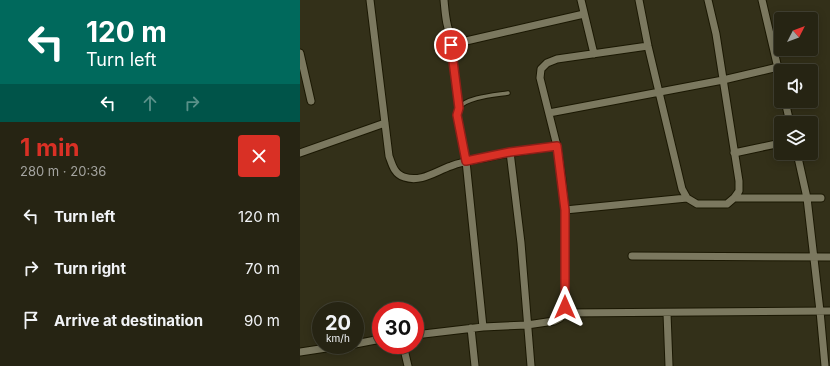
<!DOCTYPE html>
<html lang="en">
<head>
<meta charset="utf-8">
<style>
  :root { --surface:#262413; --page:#323021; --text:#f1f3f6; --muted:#a4a4a0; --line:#424133; --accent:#d93025 }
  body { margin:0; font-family:Inter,sans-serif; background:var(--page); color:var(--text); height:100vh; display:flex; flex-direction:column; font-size:15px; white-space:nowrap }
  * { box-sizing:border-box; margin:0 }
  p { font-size:13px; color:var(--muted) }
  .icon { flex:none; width:22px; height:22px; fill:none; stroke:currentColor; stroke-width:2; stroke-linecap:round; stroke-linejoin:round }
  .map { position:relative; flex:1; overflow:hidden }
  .details { display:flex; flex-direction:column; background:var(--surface); width:300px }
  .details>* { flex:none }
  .top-card { background:#00695c; color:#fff; overflow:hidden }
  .needle { width:26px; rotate:48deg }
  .fabs { position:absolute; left:474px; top:12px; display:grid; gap:8px }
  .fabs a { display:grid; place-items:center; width:44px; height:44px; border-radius:4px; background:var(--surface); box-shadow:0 2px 10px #0003,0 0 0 1px var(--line); font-size:20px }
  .speed { position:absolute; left:12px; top:302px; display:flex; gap:8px; font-size:20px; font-weight:700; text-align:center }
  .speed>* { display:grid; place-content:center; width:52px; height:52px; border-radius:50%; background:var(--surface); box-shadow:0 2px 10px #0003,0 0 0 1px var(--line); line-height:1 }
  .speed small { font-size:10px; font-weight:400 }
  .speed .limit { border:6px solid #d22; background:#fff; color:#111 }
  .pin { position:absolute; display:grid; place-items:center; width:34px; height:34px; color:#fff; margin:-17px; border:2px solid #fff; border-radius:50%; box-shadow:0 1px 4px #0007 }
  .me { position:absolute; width:44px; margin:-22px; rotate:0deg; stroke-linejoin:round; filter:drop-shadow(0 0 3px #0008) }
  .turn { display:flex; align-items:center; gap:14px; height:84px; padding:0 20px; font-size:18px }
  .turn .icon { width:52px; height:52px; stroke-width:2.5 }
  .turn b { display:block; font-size:28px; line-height:34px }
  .lanes { display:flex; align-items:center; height:38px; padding:0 20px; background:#0003; justify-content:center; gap:20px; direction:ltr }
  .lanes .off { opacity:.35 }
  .round { display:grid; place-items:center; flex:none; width:42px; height:42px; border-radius:4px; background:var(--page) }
  .head { display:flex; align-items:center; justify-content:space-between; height:68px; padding:0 20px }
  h1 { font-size:24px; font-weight:700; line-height:30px; color:var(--accent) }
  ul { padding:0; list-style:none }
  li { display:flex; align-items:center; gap:12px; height:52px; padding:0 20px }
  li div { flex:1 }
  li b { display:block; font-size:15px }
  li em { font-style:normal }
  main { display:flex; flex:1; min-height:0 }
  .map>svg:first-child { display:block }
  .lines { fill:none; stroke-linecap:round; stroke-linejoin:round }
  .lane-casing { stroke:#1b1803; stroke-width:5.5 }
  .street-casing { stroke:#1b1803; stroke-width:9 }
  .lane { stroke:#7b785f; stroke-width:3.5 }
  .street { stroke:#7b785f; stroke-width:7 }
  .route-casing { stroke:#8d1f18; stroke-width:10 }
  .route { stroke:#d93025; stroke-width:7 }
</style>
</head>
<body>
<main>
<section class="details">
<div class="top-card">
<div class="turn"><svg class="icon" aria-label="left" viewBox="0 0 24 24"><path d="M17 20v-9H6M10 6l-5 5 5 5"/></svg><div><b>120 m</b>Turn left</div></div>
<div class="lanes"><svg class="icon" aria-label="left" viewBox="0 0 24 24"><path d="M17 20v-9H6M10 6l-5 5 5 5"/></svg><svg class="icon off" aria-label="ahead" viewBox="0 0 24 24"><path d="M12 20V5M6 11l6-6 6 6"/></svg><svg class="icon off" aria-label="right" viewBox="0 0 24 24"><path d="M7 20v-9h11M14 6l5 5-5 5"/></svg></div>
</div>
<div class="head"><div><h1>1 min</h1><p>280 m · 20:36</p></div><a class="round" style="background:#d93025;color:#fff"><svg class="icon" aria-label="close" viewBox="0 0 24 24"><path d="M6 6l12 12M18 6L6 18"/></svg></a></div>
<ul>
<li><svg class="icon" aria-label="left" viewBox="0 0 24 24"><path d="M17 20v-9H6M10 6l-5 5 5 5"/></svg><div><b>Turn left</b></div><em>120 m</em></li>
<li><svg class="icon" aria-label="right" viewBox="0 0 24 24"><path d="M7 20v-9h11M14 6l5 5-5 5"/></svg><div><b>Turn right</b></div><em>70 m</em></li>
<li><svg class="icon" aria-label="arrive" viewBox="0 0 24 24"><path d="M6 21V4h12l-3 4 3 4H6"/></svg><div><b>Arrive at destination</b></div><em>90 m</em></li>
</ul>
</section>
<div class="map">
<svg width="530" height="366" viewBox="0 0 530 366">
  <rect width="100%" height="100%" fill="#333019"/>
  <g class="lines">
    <defs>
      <path id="lane" d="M150,36L159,108
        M166,161L157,115C158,113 158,110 159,108C166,97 196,95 208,93"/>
      <path id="street" d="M70,0L89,156C92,164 94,174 104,177C121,183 136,171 151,166C161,162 173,160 184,158C208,153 232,149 257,146
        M144,0C145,10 146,31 153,38C157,41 161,41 166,41L284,14
        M281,0L294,54
        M339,0L348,46L382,189L387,198L397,204H427L434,198L439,191V181L416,34L408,0
        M462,0L481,81
        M0,53L11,101
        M485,101L490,123
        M249,113L423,80L478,67
        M210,152L221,243L231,366
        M0,153L85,123
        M434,153L481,143
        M497,153L507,198L520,311L525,366
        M166,161L183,327
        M434,198H521
        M265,210L387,198
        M332,256L530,257
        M263,313L530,311
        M367,313L369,366
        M171,328L175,366
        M115,335L183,327L227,325L254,321L260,318L265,307V210L262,180L257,146L240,78L241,69L247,63L257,59L348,46
        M55,344L81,339
        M103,345L108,366
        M0,352L46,345"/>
    </defs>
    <!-- lane casing -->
    <use href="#lane" class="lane-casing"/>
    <!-- street casing -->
    <use href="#street" class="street-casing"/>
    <!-- lane -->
    <use href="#lane" class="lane"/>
    <!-- street -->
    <use href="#street" class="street"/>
  </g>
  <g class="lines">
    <defs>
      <path id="route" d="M151,45L159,108L157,115L166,161L210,152L257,146L265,210V307"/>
    </defs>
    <!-- route casing -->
    <use href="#route" class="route-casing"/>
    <!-- route -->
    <use href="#route" class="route"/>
  </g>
</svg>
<div class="fabs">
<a><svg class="needle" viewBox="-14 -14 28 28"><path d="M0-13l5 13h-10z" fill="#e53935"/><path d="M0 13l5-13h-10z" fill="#a4a4a0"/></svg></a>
<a><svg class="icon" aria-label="sound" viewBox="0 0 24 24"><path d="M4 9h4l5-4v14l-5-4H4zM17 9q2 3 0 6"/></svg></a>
<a><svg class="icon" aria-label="layers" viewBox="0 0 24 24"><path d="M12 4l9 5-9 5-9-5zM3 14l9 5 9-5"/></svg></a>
</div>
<div class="speed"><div>20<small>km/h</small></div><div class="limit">30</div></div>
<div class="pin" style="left:151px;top:45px;background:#d93025"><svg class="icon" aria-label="arrive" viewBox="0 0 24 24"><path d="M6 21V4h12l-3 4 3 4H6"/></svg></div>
<svg class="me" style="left:265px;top:307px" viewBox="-20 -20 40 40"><path d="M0-17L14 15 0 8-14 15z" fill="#d93025" stroke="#fff" stroke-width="4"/></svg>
</div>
</main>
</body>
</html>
